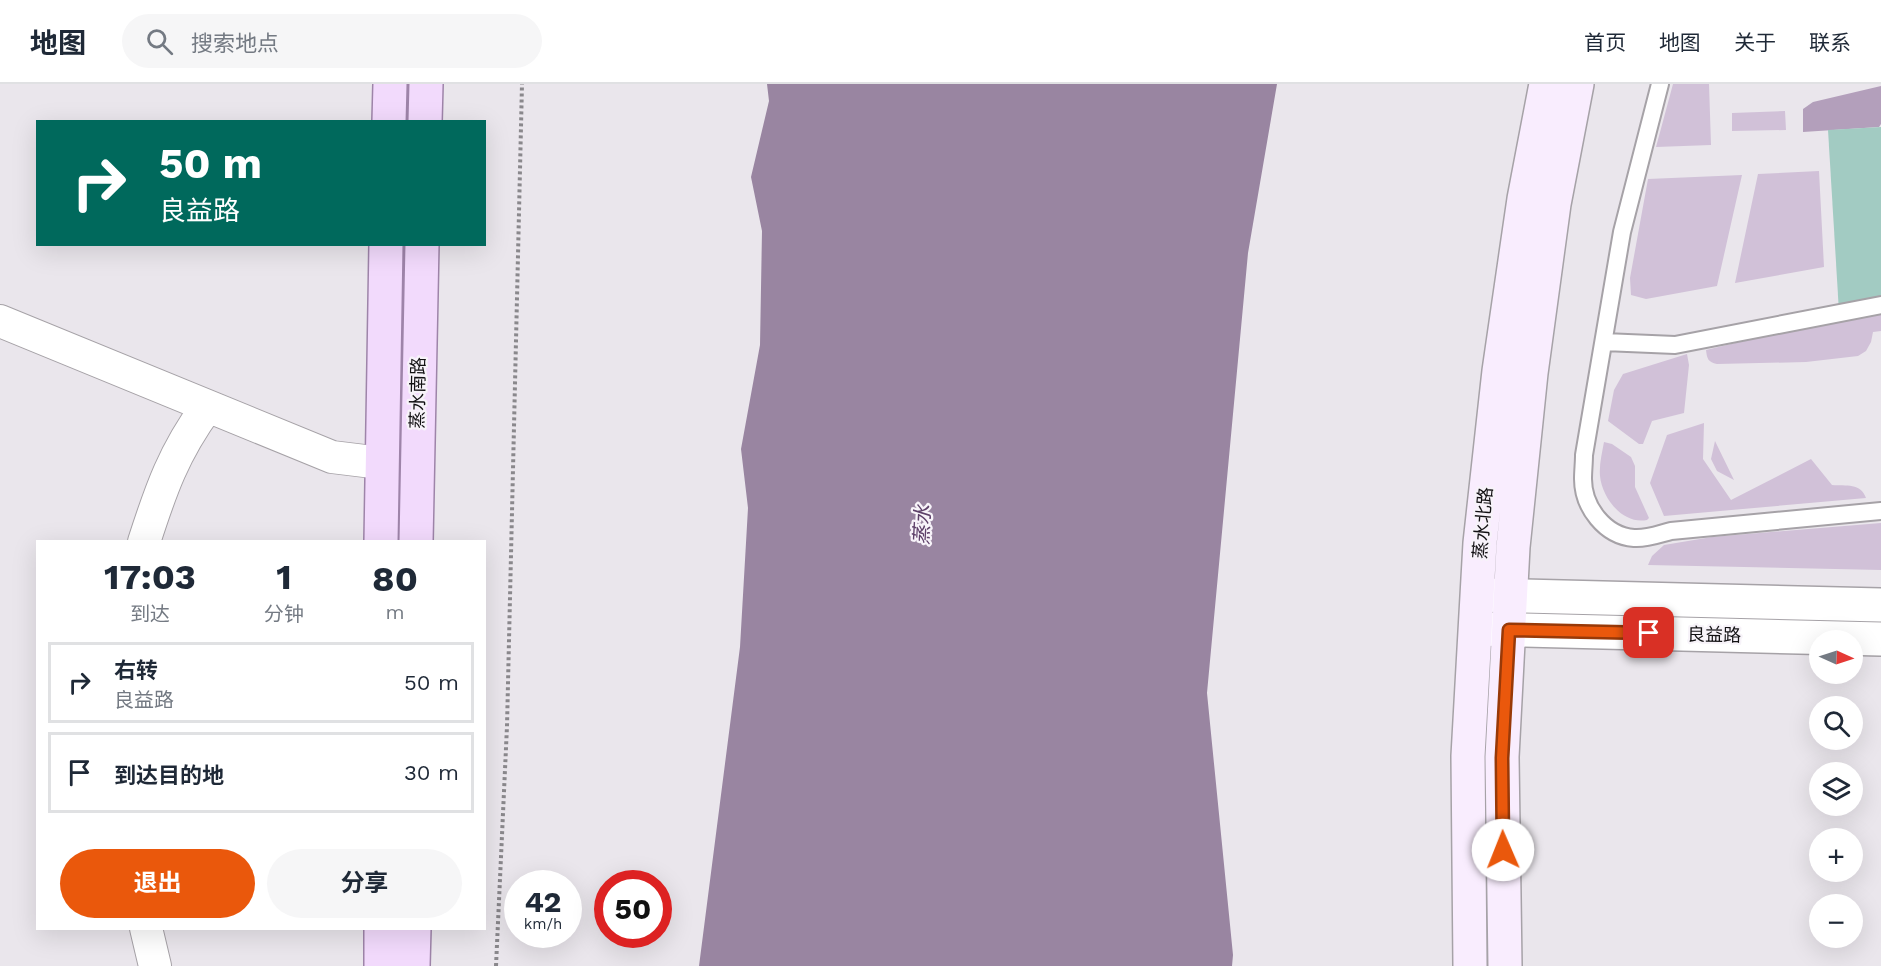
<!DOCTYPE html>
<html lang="zh">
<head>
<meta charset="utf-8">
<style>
  :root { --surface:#fff; --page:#f6f6f7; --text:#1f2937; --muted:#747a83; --line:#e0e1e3; --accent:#ea580c }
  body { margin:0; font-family:"Work Sans","Noto Sans SC",sans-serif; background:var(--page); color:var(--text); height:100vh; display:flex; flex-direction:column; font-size:22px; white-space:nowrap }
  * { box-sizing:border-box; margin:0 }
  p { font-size:20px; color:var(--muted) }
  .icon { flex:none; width:33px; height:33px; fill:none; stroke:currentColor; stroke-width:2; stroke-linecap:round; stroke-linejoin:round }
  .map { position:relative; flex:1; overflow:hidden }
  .details { position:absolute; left:36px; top:456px; width:450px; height:390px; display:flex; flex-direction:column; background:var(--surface); border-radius:0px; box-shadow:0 6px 24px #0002 }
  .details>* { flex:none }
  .hud { position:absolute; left:36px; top:36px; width:450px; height:126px; border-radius:0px; box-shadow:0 6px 24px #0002; background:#00695c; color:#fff; overflow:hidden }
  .needle { width:39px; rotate:93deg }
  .buttons { position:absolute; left:1809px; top:546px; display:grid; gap:12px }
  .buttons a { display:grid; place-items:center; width:54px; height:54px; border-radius:50%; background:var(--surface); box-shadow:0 6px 24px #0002; font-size:30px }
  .speed { position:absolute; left:504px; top:786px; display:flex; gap:12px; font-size:30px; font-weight:700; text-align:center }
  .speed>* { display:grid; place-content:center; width:78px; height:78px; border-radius:50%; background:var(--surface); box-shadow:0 6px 24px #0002; line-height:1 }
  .speed small { font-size:15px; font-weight:400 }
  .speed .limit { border:9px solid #d22; background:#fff; color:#111 }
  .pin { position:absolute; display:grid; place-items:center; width:51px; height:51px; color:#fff; margin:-26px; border-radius:12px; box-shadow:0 3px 9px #0006 }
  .me { position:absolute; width:66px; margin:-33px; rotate:359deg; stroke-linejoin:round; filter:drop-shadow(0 0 4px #0008) }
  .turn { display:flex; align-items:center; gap:21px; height:126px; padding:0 24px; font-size:27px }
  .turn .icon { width:78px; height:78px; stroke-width:2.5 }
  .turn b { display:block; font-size:42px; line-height:51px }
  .eta { display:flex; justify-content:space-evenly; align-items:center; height:102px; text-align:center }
  .eta b { font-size:36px; font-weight:700; line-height:42px }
  .primary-button { display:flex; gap:12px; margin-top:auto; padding:12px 24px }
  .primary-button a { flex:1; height:69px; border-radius:36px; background:var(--accent); color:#fff; font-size:24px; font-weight:700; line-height:69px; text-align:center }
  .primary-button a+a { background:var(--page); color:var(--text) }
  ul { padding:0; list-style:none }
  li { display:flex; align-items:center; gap:18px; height:81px; margin:0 12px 9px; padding:0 12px; border:3px solid var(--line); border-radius:0px }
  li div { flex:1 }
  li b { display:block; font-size:22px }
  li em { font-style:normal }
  header { display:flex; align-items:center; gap:36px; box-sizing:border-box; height:84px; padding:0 30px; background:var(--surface); border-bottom:2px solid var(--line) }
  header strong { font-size:28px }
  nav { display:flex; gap:33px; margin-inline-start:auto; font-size:21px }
  .search { width:420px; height:54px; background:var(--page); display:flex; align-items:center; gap:15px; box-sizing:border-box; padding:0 21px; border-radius:33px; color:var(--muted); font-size:22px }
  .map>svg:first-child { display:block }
  .green { fill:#d1c1d8 }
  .forest { fill:#b39fbb }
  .water { fill:#9985a1 }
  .building { fill:#a2cbc2 }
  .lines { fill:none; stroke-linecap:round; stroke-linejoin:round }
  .service-casing { stroke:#a6a2a7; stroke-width:20 }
  .minor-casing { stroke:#a6a2a7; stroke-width:34 }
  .tertiary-casing { stroke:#a6a2a7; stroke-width:36 }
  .secondary-casing { stroke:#a6a2a7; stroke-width:36 }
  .primary-casing { stroke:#9e84a9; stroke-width:36 }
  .path { stroke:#8a888c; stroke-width:4; stroke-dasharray:3 3; stroke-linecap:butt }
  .service { stroke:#fff; stroke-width:16 }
  .minor { stroke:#fff; stroke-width:32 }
  .tertiary { stroke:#fff; stroke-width:33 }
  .secondary { stroke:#f9edfe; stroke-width:33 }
  .primary { stroke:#f2dafc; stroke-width:33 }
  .route-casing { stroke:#983908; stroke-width:15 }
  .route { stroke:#ea580c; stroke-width:10 }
  .labels { text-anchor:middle; stroke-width:4.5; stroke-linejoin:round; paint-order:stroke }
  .street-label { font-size:18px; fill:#121113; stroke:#f7f3f9 }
  .water-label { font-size:20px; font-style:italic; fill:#5d4069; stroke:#f7f3f9 }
</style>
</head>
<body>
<header>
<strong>地图</strong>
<div class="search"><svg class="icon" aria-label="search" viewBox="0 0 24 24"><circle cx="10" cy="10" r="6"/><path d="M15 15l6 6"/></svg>搜索地点</div>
<nav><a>首页</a><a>地图</a><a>关于</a><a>联系</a></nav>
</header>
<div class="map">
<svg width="1881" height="882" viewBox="0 0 1881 882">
  <rect width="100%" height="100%" fill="#eae6ec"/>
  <!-- green -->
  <path class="green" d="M1673,0H1709L1711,61L1656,63Z
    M1785,27L1786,46L1732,47V29Z
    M1819,87L1824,183L1735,199L1758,90Z
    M1742,91L1717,202L1646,215L1631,211L1630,194L1648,95Z
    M1881,227V247L1873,248L1871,258L1866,267L1858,272L1806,278L1717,280C1708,278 1707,275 1706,266L1839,234Z
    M1687,270L1689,281L1684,329L1652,337L1643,360H1639L1608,337L1614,306L1623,290Z
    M1704,339L1703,375L1731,416L1811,375L1832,401C1846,402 1861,399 1866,414L1664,432L1650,399L1667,351Z
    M1715,357L1734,396L1717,387L1711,375Z
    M1604,358L1612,360L1631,373L1635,382V403L1649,434L1647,436C1623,441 1602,414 1600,392C1599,381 1602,369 1604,358Z
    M1881,439V486L1648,481L1652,472L1664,461L1712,453Z"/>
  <!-- forest -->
  <path class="forest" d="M1881,2V40L1879,43L1803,48V25L1813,18Z"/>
  <!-- water -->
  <path class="water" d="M767,0H1277L1248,169L1207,609L1233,871L1232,882H699L740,563L748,424L741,365L760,261L762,147L751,93L769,17Z"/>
  <!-- building -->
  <path class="building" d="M1881,43V227L1839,228L1828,46Z"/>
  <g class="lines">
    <defs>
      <path id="service" d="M1660,0L1622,148L1584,371C1584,379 1583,387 1583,395C1583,423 1605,452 1634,454C1647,455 1659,450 1671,447L1881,427
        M1604,258L1675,261L1881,221"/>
      <path id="minor" d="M0,237L332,373L381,379
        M144,458C161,405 174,368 207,323
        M146,844L155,882"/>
      <path id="tertiary" d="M1481,511L1881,521
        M1480,545L1881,555"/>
      <path id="secondary" d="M1470,882L1468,672L1480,459L1499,287L1524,115L1546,0
        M1505,882L1502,673L1513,463L1531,289L1554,120L1577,0"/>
      <path id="primary" d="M389,38L390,0
        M425,38L426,0
        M381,458L386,160
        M416,458L422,160
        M381,882V844
        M413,882L414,844"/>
    </defs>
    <!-- service casing -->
    <use href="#service" class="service-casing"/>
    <!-- minor casing -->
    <use href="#minor" class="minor-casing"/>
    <!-- tertiary casing -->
    <use href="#tertiary" class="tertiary-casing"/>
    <!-- secondary casing -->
    <use href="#secondary" class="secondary-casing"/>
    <!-- primary casing -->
    <use href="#primary" class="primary-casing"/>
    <!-- path -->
    <path class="path" d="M496,882L507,642L522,0"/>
    <!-- service -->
    <use href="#service" class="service"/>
    <!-- minor -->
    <use href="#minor" class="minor"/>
    <!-- tertiary -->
    <use href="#tertiary" class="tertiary"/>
    <!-- secondary -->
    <use href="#secondary" class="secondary"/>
    <!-- primary -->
    <use href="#primary" class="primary"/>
  </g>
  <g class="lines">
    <defs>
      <path id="route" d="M1503,766L1502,674L1509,546L1649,549"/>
    </defs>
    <!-- route casing -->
    <use href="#route" class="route-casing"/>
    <!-- route -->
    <use href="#route" class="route"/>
  </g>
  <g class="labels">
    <!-- street labels -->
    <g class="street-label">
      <text transform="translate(418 309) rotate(-89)" y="6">蒸水南路</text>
      <text transform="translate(1483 439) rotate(-85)" y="6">蒸水北路</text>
      <text transform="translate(1714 551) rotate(1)" y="6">良益路</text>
    </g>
    <!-- water labels -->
    <g class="water-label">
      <text transform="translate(922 441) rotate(-87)" y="7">蒸水</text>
    </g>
  </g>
</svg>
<div class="buttons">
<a><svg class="needle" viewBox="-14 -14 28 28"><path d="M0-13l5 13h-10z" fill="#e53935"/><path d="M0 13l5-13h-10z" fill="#747a83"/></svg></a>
<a><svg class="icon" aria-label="search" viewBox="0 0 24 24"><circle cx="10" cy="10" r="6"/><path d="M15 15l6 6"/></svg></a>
<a><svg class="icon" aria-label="layers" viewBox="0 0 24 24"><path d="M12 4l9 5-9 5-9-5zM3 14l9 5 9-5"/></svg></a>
<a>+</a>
<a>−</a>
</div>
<div class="speed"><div>42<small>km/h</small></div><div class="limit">50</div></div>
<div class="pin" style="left:1649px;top:549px;background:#d93025"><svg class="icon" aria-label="arrive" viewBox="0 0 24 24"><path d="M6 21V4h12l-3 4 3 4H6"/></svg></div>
<svg class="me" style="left:1503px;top:766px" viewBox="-20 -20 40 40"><circle r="19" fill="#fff"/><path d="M0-13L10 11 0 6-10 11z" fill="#ea580c"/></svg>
<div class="hud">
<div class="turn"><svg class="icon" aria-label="right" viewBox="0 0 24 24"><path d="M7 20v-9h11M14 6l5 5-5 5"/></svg><div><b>50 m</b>良益路</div></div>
</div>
<section class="details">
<div class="eta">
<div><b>17:03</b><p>到达</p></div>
<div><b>1</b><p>分钟</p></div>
<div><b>80</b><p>m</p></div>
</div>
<ul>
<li><svg class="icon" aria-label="right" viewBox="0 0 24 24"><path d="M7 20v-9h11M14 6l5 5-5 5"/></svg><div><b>右转</b><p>良益路</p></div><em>50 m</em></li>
<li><svg class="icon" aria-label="arrive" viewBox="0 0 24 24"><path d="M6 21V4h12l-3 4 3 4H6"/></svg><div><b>到达目的地</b></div><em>30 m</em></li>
</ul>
<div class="primary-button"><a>退出</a><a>分享</a></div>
</section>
</div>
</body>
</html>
